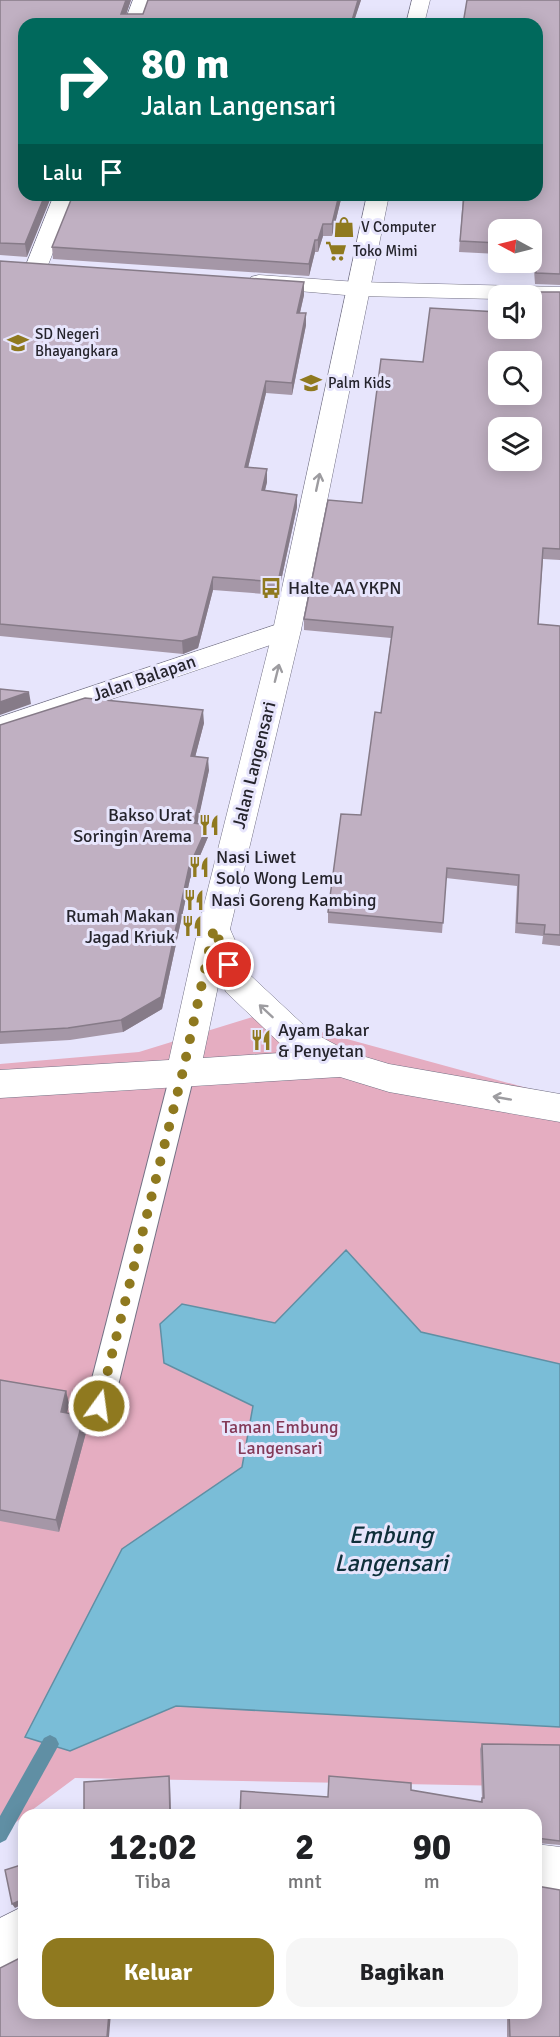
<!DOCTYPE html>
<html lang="id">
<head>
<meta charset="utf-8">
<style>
  :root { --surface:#fff; --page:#f6f6f6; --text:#202124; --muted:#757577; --accent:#8f791f }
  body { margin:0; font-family:Signika,sans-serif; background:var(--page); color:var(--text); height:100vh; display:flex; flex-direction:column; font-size:22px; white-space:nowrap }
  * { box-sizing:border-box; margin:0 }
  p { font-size:20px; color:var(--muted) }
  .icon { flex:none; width:33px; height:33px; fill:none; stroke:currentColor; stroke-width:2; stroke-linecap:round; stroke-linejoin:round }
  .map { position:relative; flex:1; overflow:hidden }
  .side { position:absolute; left:18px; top:1809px; width:524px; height:210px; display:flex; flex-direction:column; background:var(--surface); border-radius:18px; box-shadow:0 3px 15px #0003 }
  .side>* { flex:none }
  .banner { position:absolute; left:18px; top:18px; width:525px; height:183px; border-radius:18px; box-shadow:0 3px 15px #0003; background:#00695c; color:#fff; overflow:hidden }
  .needle { width:39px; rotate:277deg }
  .controls { position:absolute; left:488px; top:219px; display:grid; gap:12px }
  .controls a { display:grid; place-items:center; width:54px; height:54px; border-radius:12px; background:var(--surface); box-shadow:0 3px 15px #0003; font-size:30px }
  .pin { position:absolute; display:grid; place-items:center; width:51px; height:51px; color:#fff; margin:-26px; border:3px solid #fff; border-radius:50%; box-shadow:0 2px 6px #0007 }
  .me { position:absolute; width:66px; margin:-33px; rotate:14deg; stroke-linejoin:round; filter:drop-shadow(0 0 4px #0008) }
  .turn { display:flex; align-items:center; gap:21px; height:126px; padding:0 24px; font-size:27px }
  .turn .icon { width:78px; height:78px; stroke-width:2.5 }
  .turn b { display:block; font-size:42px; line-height:51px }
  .then { display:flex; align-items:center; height:57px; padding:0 24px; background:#0003; gap:12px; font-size:22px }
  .eta { display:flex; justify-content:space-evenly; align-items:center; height:102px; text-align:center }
  .eta b { font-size:36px; font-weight:800; line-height:42px }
  .cta { display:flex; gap:12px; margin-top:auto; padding:12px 24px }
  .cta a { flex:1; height:69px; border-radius:18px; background:var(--accent); color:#fff; font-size:24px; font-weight:800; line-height:69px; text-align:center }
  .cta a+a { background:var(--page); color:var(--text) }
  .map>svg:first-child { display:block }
  .green { fill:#e5adc1 }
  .water { fill:#7abdd7; stroke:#608fa4; stroke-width:1.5 }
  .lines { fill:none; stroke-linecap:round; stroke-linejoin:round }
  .stream { fill:#608fa4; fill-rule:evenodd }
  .service-casing { stroke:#737185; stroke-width:2 }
  .minor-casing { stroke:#737185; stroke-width:1 }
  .secondary-casing { stroke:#737185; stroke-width:1 }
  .service { fill:#fff; fill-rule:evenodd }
  .minor { fill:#fff; fill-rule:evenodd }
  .secondary { fill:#fff; fill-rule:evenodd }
  .wall { fill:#a597a7 }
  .shaded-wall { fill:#867b88 }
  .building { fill:#c0b0c2; stroke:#867b88; stroke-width:1.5; fill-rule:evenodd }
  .oneway { stroke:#9d9ca0 }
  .route { stroke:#8f791f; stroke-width:10; stroke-dasharray:0 18 }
  .labels { text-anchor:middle; stroke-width:6; stroke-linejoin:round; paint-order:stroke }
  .far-poi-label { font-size:15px; fill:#25242c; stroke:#e7e5fc; text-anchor:start }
  .poi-label { font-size:18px; fill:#25242c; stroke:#e7e5fc; text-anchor:start }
  .street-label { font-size:18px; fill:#25242c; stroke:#e7e5fc }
  .park-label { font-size:18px; fill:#833a58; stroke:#e7e5fc }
  .near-water-label { font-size:24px; font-style:italic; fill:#0e2f3a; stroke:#e7e5fc }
</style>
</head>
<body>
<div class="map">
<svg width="560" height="2037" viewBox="0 0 560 2037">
  <rect width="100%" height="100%" fill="#e7e5fc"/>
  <!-- green -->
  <path class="green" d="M259,1015L560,1097V1787L75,1778L0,1834V1064L139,1052Z"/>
  <!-- water -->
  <path class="water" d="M346,1250L421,1332L560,1364V1727L176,1706L70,1751L25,1737L122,1549L242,1467L253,1406L164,1363L160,1324L182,1304L275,1323Z"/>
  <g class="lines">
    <!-- stream -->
    <path class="stream" d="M50,1735L56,1738L59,1744L56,1750L6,1840L0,1843V1816L44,1738Z"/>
    <defs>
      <path id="service" d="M183,1061L192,1064L195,1071L113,1406L109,1415L99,1419L89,1415L85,1406L171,1071L174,1064Z"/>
      <path id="minor" d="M133,0H151L142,24H124Z
        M54,195H76L48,265L45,270L37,272L29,270L26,265Z
        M259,275L357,282L560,287V301L531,300V296H498V299L357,296L251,287L248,282L251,277Z
        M287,621L297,624L301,630L297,636L0,737V717Z
        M214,917L225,920L230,929L203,1058L339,1049L351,1053L356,1063L351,1073L339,1077L0,1098V1070L169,1060L198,929L203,920Z
        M536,1844L560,1847V1893L536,1889Z
        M24,1906V1958L0,1970V1918Z"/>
      <path id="secondary" d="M412,0H430L424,24H406Z
        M367,195H389L301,630L230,929L250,975L310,1031L349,1052L389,1064L560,1094V1122L389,1092L327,1073L286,1049L226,992L198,929L273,630Z"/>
    </defs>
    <!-- service casing -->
    <use href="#service" class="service-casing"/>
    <!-- minor casing -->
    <use href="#minor" class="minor-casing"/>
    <!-- secondary casing -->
    <use href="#secondary" class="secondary-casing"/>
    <!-- service -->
    <use href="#service" class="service"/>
    <!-- minor -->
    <use href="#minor" class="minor"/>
    <!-- secondary -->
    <use href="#secondary" class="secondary"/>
  </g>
  <!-- wall -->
  <path class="wall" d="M0,0H131L126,14H143L148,0H361L353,24H24L27,257L0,255Z
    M560,0V285L535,284L533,256H531V230H498V254L459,252L463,195Z
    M342,195L332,236H323L318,252H315L309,276L53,259L52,247Z
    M0,261L304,295L300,313H306V325L292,395L266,393L248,468L267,482L265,490L297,495V507L278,595L213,590L198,648L183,654L0,636Z
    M537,292H560V560L543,559L538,624L560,626V946L542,944L543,936L515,933L517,886L446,878L442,933L328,923V912L361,815L381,713L391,638L304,630V619L362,503L423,362L537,315L536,302Z
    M204,723L195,757L209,770L197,823L208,825V837L190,879L162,1009L123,1032L70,1040L0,1044V725Z
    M0,1380L66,1391L69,1404L67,1413L87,1429L59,1532L0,1521Z
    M482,1744L560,1745V1845L537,1843V1886L560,2037H507V2013H536L328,1797L411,1790L480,1802L482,1798L480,1749Z
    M246,2013H347L346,2019Z"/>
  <!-- shaded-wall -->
  <path class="shaded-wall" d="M126,0H131L123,24L121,14Z
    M358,0H361L353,24H351Z
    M45,195H52L27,257L25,244Z
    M339,195H342L332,236V224Z
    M323,224V236L318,252V240Z
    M315,240V252L309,276V264Z
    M304,282V295L297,325V313Z
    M306,313V325L292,395V383Z
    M266,381V393L245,480V467Z
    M267,469V482L262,502V490Z
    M297,495V507L278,595V582Z
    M213,577V590L198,648L183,654L182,641Z
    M29,692L31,704L0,715V702Z
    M203,710L204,723L192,769L191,756Z
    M208,758L209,770L195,835L194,823Z
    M208,825V837L190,879L162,1009L123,1032L121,1020Z
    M66,1391L69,1404L64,1425L61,1412Z
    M84,1416L87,1429L59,1532L56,1520Z
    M169,1776L170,1781L171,1815H170Z
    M21,1900L23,1904L15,1908L12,1904Z
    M109,2013H111L109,2037H107Z"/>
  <!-- building -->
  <path class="building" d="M0,0H126L121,14H143L148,0H358L351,24H24V195H45L25,244L0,243Z
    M467,0H560V274L536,273L534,245H531V230H498V243L460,241L464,195H537V24H463Z
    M73,195H339L332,224H323L318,240H315L309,264L52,247Z
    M0,261L304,282L297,313H306L292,383L266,381L245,467L267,469L262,490L297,495L278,582L213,577L198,636L182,641L0,624Z
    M537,292H560V549L543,548L538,624L560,626V935L544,934L545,925L517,923L519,875L447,868L443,923L328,912L341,814L361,815L375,712L381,713L393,627L304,619L328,500L362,503L381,359L423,362L430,308L498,312V328H531V315H539ZM498,362H531V394H498ZM498,428H531V460H498Z
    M0,689L29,692L0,702Z
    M85,698L203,710L191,756L208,758L194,823L208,825L189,867L161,997L121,1020L68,1028L0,1032V725Z
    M0,1380L66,1391L61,1412L84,1416L56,1520L0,1510Z
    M482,1744L560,1745V1841L537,1838V1886L560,1890V2037H510L509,2013H536V1815H240L241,1791L328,1797L329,1776L411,1783V1790L482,1802V1798H484Z
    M169,1776L170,1815H84V1782Z
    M24,1864V2013H109L107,2037H0V1968L22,1957L24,1902L21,1900L12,1904L5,1870Z
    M293,2013H347V2016Z"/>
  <!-- one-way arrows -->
  <defs><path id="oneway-shaft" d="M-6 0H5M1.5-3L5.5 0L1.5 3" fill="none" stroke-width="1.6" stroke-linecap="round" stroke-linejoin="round" transform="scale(1.5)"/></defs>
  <g class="oneway">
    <use href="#oneway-shaft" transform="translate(318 482) rotate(-78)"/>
    <use href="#oneway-shaft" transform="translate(277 673) rotate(-76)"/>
    <use href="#oneway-shaft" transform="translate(266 1011) rotate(-137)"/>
    <use href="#oneway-shaft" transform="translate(502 1098) rotate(-170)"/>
  </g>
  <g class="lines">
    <!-- route -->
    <path class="route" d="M99,1406L183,1071L214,928L229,965"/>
  </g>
  <!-- icons -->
  <defs>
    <symbol id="shop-bare" viewBox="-9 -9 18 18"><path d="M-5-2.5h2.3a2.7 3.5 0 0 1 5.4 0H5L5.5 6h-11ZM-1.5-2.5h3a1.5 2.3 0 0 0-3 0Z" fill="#8f791f" stroke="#e7e5fc" stroke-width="2.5" paint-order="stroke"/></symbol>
    <symbol id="supermarket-bare" viewBox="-9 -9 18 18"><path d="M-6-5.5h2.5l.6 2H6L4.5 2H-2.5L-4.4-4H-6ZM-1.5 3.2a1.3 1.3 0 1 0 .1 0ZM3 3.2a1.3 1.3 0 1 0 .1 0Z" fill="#8f791f" stroke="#e7e5fc" stroke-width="2.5" paint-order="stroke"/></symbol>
    <symbol id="school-bare" viewBox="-9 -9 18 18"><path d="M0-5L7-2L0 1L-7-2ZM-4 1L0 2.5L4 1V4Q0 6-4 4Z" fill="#8f791f" stroke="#e7e5fc" stroke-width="2.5" paint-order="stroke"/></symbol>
    <symbol id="bus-bare" viewBox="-9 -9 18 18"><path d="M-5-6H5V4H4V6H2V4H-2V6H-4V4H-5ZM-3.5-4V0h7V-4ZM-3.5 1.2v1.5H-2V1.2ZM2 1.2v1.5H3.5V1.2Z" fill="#8f791f" stroke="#e7e5fc" stroke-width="2.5" paint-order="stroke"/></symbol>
    <symbol id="restaurant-bare" viewBox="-9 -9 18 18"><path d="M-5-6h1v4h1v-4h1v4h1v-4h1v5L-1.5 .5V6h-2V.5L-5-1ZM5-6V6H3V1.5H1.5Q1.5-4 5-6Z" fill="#8f791f" stroke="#e7e5fc" stroke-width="2.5" paint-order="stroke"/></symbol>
  </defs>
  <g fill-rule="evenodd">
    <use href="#shop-bare" x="329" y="212" width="30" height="30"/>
    <use href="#supermarket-bare" x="321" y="236" width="30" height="30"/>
    <use href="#school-bare" x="3" y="328" width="30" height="30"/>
    <use href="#school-bare" x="296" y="368" width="30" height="30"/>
    <use href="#bus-bare" x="256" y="573" width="30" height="30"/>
    <use href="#restaurant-bare" x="194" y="810" width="30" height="30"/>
    <use href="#restaurant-bare" x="184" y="852" width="30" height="30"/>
    <use href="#restaurant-bare" x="179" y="885" width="30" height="30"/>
    <use href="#restaurant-bare" x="177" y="911" width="30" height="30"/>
    <use href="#restaurant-bare" x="246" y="1025" width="30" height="30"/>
  </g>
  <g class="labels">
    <!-- far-poi labels -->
    <g class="far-poi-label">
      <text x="361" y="232">V Computer</text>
      <text x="353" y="256">Toko Mimi</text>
      <text x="35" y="339">SD Negeri<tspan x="35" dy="17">Bhayangkara</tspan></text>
      <text x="328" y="388">Palm Kids</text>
    </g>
    <!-- poi labels -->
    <g class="poi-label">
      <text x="288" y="594">Halte AA YKPN</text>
      <text x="192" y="821" text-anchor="end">Bakso Urat<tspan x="192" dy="21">Soringin Arema</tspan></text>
      <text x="216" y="863">Nasi Liwet<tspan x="216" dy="21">Solo Wong Lemu</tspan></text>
      <text x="211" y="906">Nasi Goreng Kambing</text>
      <text x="175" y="922" text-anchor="end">Rumah Makan<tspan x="175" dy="21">Jagad Kriuk</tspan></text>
      <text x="278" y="1036">Ayam Bakar<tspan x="278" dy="21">&amp; Penyetan</tspan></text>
    </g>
    <!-- street labels -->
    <g class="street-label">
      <text transform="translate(144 678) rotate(-19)" y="6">Jalan Balapan</text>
      <text transform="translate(254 765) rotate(-76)" y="6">Jalan Langensari</text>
    </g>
    <!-- park labels -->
    <g class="park-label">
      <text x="280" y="1433">Taman Embung<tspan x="280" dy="21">Langensari</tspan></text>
    </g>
    <!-- near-water labels -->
    <g class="near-water-label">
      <text x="391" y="1543">Embung<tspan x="391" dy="28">Langensari</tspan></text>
    </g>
  </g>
</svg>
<div class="controls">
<a><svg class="needle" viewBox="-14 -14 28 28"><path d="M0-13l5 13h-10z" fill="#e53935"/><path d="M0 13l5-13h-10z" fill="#757577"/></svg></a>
<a><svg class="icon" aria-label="sound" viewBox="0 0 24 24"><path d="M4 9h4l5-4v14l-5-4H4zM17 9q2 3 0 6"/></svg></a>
<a><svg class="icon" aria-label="search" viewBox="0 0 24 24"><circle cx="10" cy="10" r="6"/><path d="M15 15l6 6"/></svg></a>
<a><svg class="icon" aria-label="layers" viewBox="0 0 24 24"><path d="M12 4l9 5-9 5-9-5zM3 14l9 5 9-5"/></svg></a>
</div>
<div class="pin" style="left:229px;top:965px;background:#d93025"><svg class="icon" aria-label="arrive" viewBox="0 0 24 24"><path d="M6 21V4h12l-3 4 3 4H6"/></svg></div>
<svg class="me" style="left:99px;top:1406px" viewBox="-20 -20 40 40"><circle r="17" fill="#8f791f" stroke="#fff" stroke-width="3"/><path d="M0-11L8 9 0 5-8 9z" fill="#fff"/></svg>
<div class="banner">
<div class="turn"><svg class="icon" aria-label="right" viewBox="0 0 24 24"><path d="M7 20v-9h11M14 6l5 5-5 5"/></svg><div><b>80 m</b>Jalan Langensari</div></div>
<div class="then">Lalu<svg class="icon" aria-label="arrive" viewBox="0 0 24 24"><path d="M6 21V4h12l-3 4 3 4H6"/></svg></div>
</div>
<section class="side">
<div class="eta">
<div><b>12:02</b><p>Tiba</p></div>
<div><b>2</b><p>mnt</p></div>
<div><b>90</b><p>m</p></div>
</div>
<div class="cta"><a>Keluar</a><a>Bagikan</a></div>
</section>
</div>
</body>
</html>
